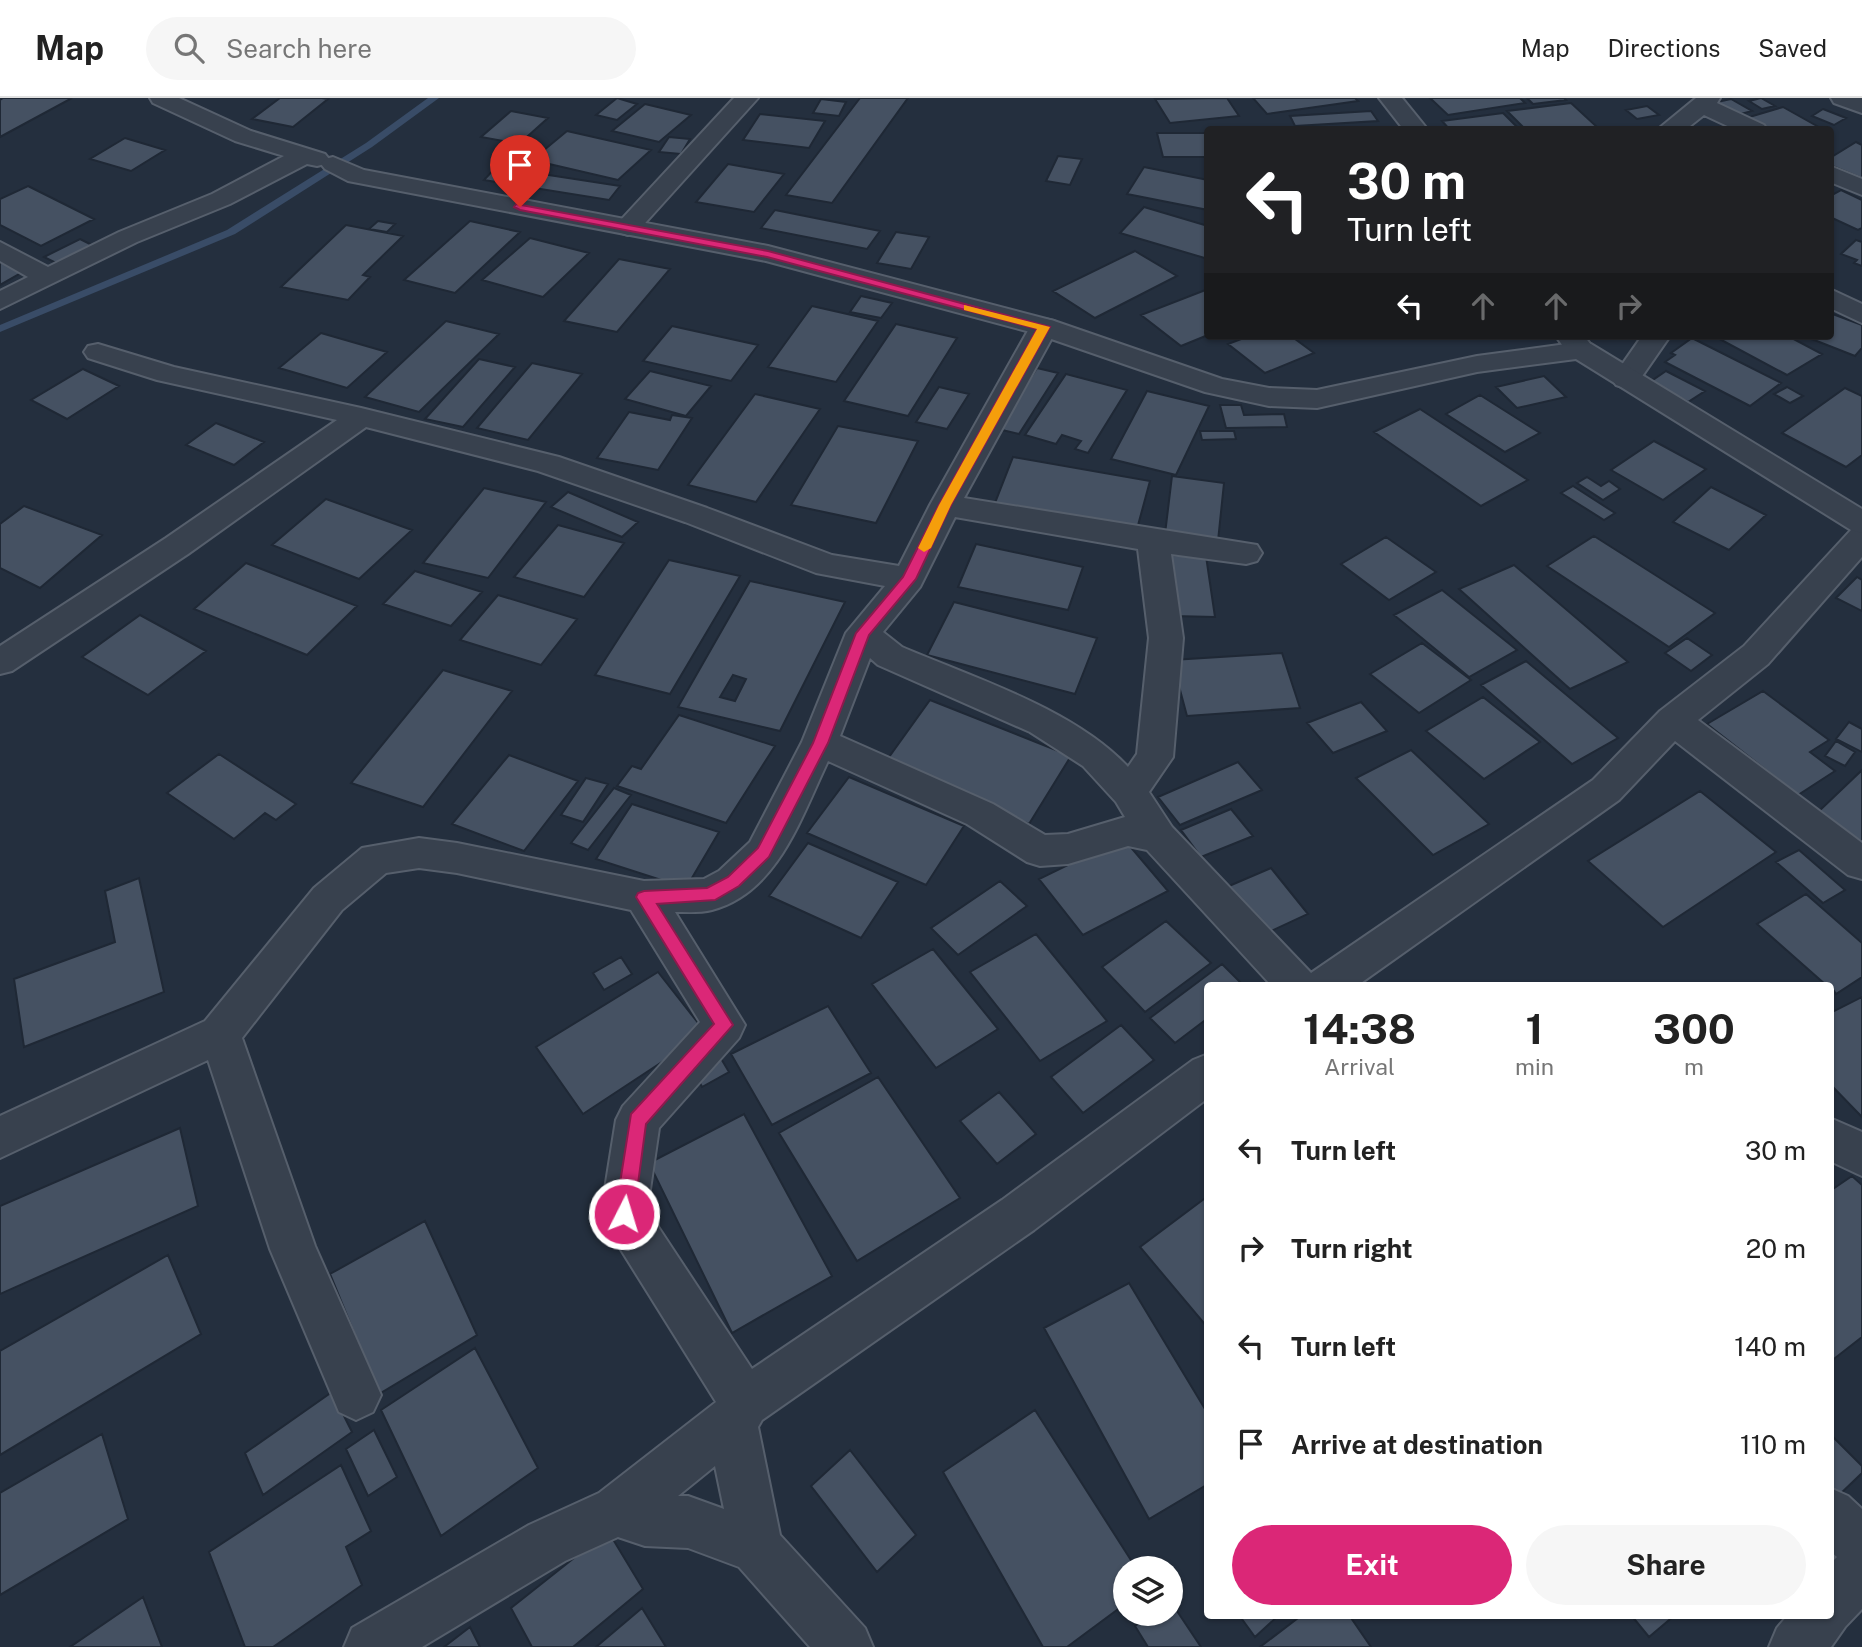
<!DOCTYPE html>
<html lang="en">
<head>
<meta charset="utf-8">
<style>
  :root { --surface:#fff; --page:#f6f6f6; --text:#222; --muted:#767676; --line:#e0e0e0; --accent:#db2777 }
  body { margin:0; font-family:"Public Sans",sans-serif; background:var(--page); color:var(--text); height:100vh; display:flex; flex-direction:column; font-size:26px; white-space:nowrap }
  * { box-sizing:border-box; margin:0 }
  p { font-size:23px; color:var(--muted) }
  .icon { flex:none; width:38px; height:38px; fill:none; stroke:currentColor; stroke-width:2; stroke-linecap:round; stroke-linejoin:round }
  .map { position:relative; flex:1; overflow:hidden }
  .sheet { position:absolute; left:1204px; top:884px; width:630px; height:637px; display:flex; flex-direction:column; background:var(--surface); border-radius:7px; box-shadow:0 2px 5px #0004 }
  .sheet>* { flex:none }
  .banner { position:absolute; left:1204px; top:28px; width:630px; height:214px; border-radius:7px; box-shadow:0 2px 5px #0004; background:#202124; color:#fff; overflow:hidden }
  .tools { position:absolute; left:1113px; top:1458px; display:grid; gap:14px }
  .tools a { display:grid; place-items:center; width:70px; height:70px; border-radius:50%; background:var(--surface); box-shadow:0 2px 5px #0004; font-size:35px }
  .pin { position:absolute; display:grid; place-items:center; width:60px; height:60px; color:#fff; margin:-72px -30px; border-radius:50% 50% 50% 0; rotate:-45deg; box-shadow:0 0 7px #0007 }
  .pin .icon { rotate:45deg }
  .me { position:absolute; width:77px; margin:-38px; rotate:5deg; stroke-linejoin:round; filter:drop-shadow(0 0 5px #0008) }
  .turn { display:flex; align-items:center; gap:24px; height:147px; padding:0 28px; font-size:32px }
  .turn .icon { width:91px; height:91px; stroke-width:2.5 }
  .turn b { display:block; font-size:49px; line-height:60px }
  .lanes { display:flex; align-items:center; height:66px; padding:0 28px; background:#0003; justify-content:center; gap:35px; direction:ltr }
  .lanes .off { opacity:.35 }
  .eta { display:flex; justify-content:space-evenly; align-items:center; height:119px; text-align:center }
  .eta b { font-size:42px; font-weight:700; line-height:49px }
  .cta { display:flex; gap:14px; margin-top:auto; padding:14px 28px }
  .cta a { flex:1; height:80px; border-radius:42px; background:var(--accent); color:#fff; font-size:28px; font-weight:700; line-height:80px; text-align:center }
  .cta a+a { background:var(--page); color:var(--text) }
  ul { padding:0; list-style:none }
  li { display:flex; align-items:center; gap:21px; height:98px; padding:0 28px }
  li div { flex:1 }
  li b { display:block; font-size:26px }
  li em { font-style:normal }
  header { display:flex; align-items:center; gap:42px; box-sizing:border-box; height:98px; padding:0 35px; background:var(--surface); border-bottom:2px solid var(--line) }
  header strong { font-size:33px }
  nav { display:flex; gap:38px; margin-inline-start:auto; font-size:24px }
  .search { width:490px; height:63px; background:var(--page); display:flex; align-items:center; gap:18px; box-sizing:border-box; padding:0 24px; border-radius:38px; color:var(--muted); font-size:26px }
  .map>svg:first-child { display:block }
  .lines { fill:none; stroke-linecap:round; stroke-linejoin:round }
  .stream { fill:#394c67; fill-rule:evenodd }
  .building { fill:#455162; stroke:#1f2835; stroke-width:2; fill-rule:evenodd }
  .minor-casing { stroke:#565f6c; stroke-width:4 }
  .tertiary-casing { stroke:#565f6c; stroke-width:4 }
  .minor { fill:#38414e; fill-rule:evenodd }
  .tertiary { fill:#38414e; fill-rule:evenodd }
  .route { fill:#db2777; stroke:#8e194d; stroke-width:2 }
  .slow { fill:#f59e0b }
</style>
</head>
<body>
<header>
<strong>Map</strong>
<div class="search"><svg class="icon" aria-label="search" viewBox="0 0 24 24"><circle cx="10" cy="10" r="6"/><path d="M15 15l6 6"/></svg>Search here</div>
<nav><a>Map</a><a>Directions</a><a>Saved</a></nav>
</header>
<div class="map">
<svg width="1862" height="1549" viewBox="0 0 1862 1549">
  <rect width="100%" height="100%" fill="#242f3e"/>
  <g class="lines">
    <!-- stream -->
    <path class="stream" d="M428,0H439L372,49L235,136L0,234V227L227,132L366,45Z"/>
  </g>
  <!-- building -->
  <path class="building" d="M3,0H72L0,39V2Z
    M280,0H322L328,1L293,29L252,21Z
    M617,0L637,6L617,22L596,17Z
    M860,0H908L832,105L786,97Z
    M1227,0L1239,18L1170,25L1155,1Z
    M1253,0H1355L1358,3L1267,16Z
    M1430,0H1520L1525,5L1448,17Z
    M1527,0H1564L1566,2L1533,6Z
    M1761,0L1775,8L1762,11L1749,3Z
    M821,1L846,4L839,18L813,15Z
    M1731,1L1752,13L1737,17L1717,4Z
    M1571,5L1597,29L1526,32L1507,13Z
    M645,6L691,17L659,44L612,33Z
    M1647,8L1659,17L1637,21L1626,12Z
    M1783,9L1824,32H1766L1746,20Z
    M1823,11L1846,20L1834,27L1812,18Z
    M511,13L548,20L519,46L481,39Z
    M1371,13L1378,23L1295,28L1290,18Z
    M1503,15L1520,32H1450L1442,23Z
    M760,16L825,23L809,50L743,42Z
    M567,33L651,52L618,82L532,62Z
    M1157,35H1208V59H1163Z
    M669,39L690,41L681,56L659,54Z
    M125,40L165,52L131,73L90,61Z
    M1856,44L1862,47V80L1830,67V60Z
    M1058,58L1082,61L1070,87L1046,83Z
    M728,66L784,76L754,114L696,104Z
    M496,69L620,88L609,102L484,82Z
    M1144,69L1208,82V112L1127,96Z
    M28,88L94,121L41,148L0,127V101Z
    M1841,92L1862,102V130L1858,132L1830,119V98Z
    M1144,109L1208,128V161L1120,135Z
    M775,112L880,133L867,151L761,130Z
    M378,123L395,126L387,134L369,131Z
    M470,123L520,134L455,195L404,182Z
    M346,127L403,138L363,177L370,179L348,202L281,189Z
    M896,134L929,139L911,171L877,165Z
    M530,140L589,155L543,199L482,182Z
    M80,141L94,148L58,166L44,159Z
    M1856,142L1862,144V168L1854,165L1857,162L1841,156Z
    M1135,153L1177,178L1095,220L1053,193Z
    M0,161L26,172L0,187Z
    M619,161L670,171L617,234L564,223Z
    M1208,191V237L1181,248L1141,217Z
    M861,198L892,205L881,220L850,214Z
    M812,208L878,223L836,284L768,269Z
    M1830,215L1862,227V250L1855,258L1804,238H1830Z
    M446,223L499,236L419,314L365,299Z
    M896,226L957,240L908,318L844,303Z
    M672,228L758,247L731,283L643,263Z
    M321,235L387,254L347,290L279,270Z
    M1249,238H1291L1314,255L1265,275L1228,246Z
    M1714,238H1788L1822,256L1787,277Z
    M1692,240L1781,285L1750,308L1665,264L1675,257L1671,255Z
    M479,261L515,269L463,329L425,321Z
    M532,265L582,276L528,342L477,330Z
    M1037,270L1058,275L1019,336L998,331Z
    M83,271L119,288L67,321L31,302Z
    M650,273L711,288L686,318L625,301Z
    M1666,273L1705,293L1688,304L1650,284Z
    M1066,276L1127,292L1088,355L1075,351L1081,343L1062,337L1056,346L1025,337Z
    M1544,278L1566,299L1517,310L1496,289Z
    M939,289L969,296L947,331L916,324Z
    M1787,289L1803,298L1790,305L1774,296Z
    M1845,290L1862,298V357L1846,369L1782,335Z
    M1147,293L1209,308L1176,377L1111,361Z
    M755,296L820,311L756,404L688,387Z
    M1480,297L1540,335L1505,354L1446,316Z
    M1220,307H1241L1244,317L1284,316L1287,329L1226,330Z
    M1420,311L1528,382L1481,408L1374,334Z
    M629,314L670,322L672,317L692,320L658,372L597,360Z
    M216,325L264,344L234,367L186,347Z
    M838,328L918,343L876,425L791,407Z
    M1200,333H1234L1236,341L1202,342Z
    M1654,343L1706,371L1663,402L1611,372Z
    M1013,359L1150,383L1137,431L995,405Z
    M1172,378L1224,385L1218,443L1165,436Z
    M1587,379L1601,388L1609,383L1620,391L1603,402L1577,385Z
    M1573,388L1615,415L1604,422L1561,395Z
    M1711,389L1766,417L1729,452L1673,424Z
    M484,390L546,404L488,480L423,465Z
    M568,394L638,424L622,439L551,409Z
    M326,401L412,432L359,481L272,447Z
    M24,408L102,437L40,490L0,470V426Z
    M558,427L624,445L584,499L514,479Z
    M1594,438L1715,515L1669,549L1547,468Z
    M1386,439L1436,474L1389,502L1341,466Z
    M976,446L1083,469L1068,512L958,489Z
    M1164,457L1206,458L1215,519L1173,518Z
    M669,462L740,478L670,596L595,577Z
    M246,465L357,508L307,557L194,511Z
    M1514,467L1628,564L1570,591L1459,491Z
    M415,473L482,494L451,528L383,506Z
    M1857,479L1862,482V513L1836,500Z
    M750,483L845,504L780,633L678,609ZM733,577L746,581L735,603L720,599Z
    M1442,492L1517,552L1469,579L1394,517Z
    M498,497L577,521L541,567L460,542Z
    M954,504L1097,540L1075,596L927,557Z
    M140,517L206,553L148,597L82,559Z
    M1687,540L1712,557L1691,573L1665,555Z
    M1422,545L1471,582L1419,615L1370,576Z
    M1282,555L1300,610L1187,618L1172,562Z
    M1526,563L1618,640L1572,666L1481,587Z
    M443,572L512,593L423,709L351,685Z
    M1763,593L1829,642L1810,654L1835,673L1798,697L1707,626Z
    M1483,599L1540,644L1484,681L1426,633Z
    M930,602L1071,658L1029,726L884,666Z
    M1361,604L1387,633L1333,655L1307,625Z
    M679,617L775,648L726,725L617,688L632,668L641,671Z
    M1849,624L1862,631V654L1836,641Z
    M1836,643L1855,654L1845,668L1825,658Z
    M1411,652L1489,726L1433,757L1356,680Z
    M219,656L296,706L276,722L265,715L234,741L167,695Z
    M509,657L578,683L524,753L452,726Z
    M1238,664L1262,692L1180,727L1158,699Z
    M1862,672V744L1817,715Z
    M849,679L964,728L926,787L807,735Z
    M586,680L608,686L583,724L561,717Z
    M614,690L631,697L588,752L571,745Z
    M1700,693L1776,754L1663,829L1588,763Z
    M632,706L719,734L686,790L596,761Z
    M1231,711L1253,738L1201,759L1181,732Z
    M1123,740L1168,793L1083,837L1039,781Z
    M808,745L898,784L861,840L769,798Z
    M1799,752L1845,792L1823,805L1776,764Z
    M1271,770L1308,816L1258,839L1222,791Z
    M139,780L164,894L24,949L14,881L115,844L105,793Z
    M1000,783L1027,808L958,857L931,830Z
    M1806,796L1862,845V879L1836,896L1830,887H1826L1757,826Z
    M1166,823L1211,865L1145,914L1102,869Z
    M1036,836L1107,923L1040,963L970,874Z
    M933,851L998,931L936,970L872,886Z
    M621,859L632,876L604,892L593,875Z
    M1222,866L1243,887H1208V920L1175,945L1150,920Z
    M658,874L706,935L583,1016L536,949Z
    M1862,899V1019L1830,986V915Z
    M828,908L871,975L772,1027L731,956Z
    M1121,927L1154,962L1083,1015L1051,979Z
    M716,952L729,974L702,989L690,966Z
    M878,979L960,1100L857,1163L779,1035Z
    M999,994L1036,1036L997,1066L960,1023Z
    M744,1016L832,1178L732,1235L649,1065Z
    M180,1030L198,1108L0,1196V1108Z
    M1852,1078L1862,1087V1239L1830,1264V1093Z
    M1208,1098V1230L1140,1149Z
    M425,1123L477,1237L379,1296L330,1176Z
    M168,1157L201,1236L0,1357V1253Z
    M1129,1185L1208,1316V1386L1149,1421L1044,1230Z
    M475,1250L538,1370L441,1438L381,1312Z
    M332,1294L352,1334L263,1397L245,1355Z
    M1035,1312L1136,1470H1125V1506L1067,1549H1043L943,1374Z
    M374,1332L397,1379L368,1398L346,1351Z
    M102,1336L128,1421L0,1497V1395Z
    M1830,1336L1862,1368V1375L1836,1400L1830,1394Z
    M850,1352L916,1437L877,1474L811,1388Z
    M341,1367L371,1433L346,1449L362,1487L273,1549H245L209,1454Z
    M608,1433L643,1491L573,1549H532L511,1510Z
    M143,1499L162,1549H70Z
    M1171,1504L1201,1549H1148L1135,1528L1151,1516H1171Z
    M642,1510L666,1549H596Z
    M1239,1517H1279L1255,1539Z
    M1302,1517H1349L1371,1549H1260Z
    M1631,1517H1675L1649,1539Z
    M470,1529L480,1549H444Z"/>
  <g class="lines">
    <defs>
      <path id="minor" d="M150,0H179L251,33L325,56L329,61L325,66L317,68L307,66L230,106L137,144L0,211V193L28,179L0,163V144L48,169L119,134L212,96L284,58L235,43L153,5Z
        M734,0H758L637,134L628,137L619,134L615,129L619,124Z
        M1379,0H1402L1428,32H1404Z
        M1696,0H1720L1717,5L1764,27L1767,32H1736L1704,17L1685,32H1657Z
        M1831,0H1862V15L1834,5Z
        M1830,68L1862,81V97L1830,84Z
        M1830,191L1862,206V225L1830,210Z
        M1044,221L1054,223L1058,229L964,400L1257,447L1262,455L1257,463L1246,466L1171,456L1183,540L1173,659L1149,694L1172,729L1311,875L1593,682L1660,613L1744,548L1851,432L1862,428V459L1768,566L1698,622L1862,745V781L1848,777L1675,643L1619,702L1358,887H1271L1147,752L1128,748L1068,766L1040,768L1027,764L967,726L828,663C802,717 778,795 712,812C701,815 687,814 675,814L745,927L739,940L659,1030L647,1112L752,1271L1002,1102L1193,962L1208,956V1000L1034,1132L762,1322L758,1329L780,1437L865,1530L873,1549H810L739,1469L688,1450L645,1448L618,1439L565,1463L422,1549H344L352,1530L529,1427L599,1395L716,1304L608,1131L601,1116L616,1022L623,1008L700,924L631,812L457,775L419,770L386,775L342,812L242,940L315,1148L381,1297L373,1314L356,1322L339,1314L270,1151L208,962L0,1060V1018L205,923L314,790L362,750L419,740L457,745L644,783L704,781L719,773L750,744L802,644L846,535L885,488L816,475L685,424L538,373L366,329L188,456L12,573L0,576V548L166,440L337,322L157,282L88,260L84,254L88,248L98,246L174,269L361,310L559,359L707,410L832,457L899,468L930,407L1030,229L1034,223ZM955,419L1138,451L1149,540L1137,656L1128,669C1074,611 974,580 902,549L883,534L920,489ZM870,560L878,567L1030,634L1083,668L1116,704L1125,719L1068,736L1045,737L993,706L840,638ZM715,1368L724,1411L688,1398H678Z
        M1556,238H1584L1595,252L1591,258C1572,263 1566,253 1556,238Z
        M1642,238H1670L1636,287L1626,290L1616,287L1612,281Z
        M1830,1020L1862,1034V1078L1830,1063Z
        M1830,1390L1848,1398L1862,1411V1511L1845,1529L1831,1549H1769L1777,1530L1788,1517H1830V1466L1837,1459L1830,1453Z"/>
      <path id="tertiary" d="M333,59L364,72L768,148L1054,223L1222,281L1269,290L1317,292L1477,258L1581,244L1591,246L1862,411V435L1851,432L1576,261L1477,274L1317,310L1269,308L1205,294L1034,235L766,163L348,83L325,71L321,66L325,61Z"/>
    </defs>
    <!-- minor casing -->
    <use href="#minor" class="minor-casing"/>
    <!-- tertiary casing -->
    <use href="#tertiary" class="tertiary-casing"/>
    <!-- minor -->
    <use href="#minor" class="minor"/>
    <!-- tertiary -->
    <use href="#tertiary" class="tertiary"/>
  </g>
  <!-- route -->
  <path class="route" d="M516,106L768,153L1050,229L951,407L916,481L869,537L828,645L769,759L739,788L715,802L657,806L733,927L646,1026L634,1116L631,1122L624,1125L618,1122L615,1116L631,1016L714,926L636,799L638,795L644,793L707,790L728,779L758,750L813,645L856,535L903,479L939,407L1037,231L767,159L520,112L514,109Z"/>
  <!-- slow -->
  <path class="slow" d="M964,207L1050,229L951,407L931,450L924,454L918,450L939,407L1037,231L964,212Z"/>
</svg>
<div class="tools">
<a><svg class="icon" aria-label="layers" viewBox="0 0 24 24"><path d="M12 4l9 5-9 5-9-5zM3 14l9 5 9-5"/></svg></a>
</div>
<div class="pin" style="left:520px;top:109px;background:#d93025"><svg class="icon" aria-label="arrive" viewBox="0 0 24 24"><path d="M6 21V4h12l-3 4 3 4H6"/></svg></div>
<svg class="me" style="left:624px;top:1116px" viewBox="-20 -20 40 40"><circle r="17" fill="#db2777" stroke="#fff" stroke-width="3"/><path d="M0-11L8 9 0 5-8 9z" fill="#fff"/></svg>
<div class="banner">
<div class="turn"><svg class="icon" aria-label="left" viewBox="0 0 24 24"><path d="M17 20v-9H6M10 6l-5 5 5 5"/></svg><div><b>30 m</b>Turn left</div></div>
<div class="lanes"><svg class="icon" aria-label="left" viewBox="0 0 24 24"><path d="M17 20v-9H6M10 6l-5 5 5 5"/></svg><svg class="icon off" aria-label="ahead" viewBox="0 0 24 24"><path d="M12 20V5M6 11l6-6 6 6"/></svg><svg class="icon off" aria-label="ahead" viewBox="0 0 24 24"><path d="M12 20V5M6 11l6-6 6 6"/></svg><svg class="icon off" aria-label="right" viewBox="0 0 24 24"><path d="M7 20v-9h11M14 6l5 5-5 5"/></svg></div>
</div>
<section class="sheet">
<div class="eta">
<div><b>14:38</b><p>Arrival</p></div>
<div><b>1</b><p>min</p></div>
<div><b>300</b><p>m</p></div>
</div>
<ul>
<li><svg class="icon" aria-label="left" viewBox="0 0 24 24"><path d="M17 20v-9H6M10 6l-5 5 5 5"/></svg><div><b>Turn left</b></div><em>30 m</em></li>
<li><svg class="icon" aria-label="right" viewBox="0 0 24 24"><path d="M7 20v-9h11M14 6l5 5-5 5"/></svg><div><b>Turn right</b></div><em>20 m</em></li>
<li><svg class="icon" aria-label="left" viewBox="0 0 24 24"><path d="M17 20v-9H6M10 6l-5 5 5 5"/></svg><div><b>Turn left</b></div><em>140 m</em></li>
<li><svg class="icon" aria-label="arrive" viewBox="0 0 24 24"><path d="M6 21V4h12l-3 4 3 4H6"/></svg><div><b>Arrive at destination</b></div><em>110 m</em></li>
</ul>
<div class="cta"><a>Exit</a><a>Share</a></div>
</section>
</div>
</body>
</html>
